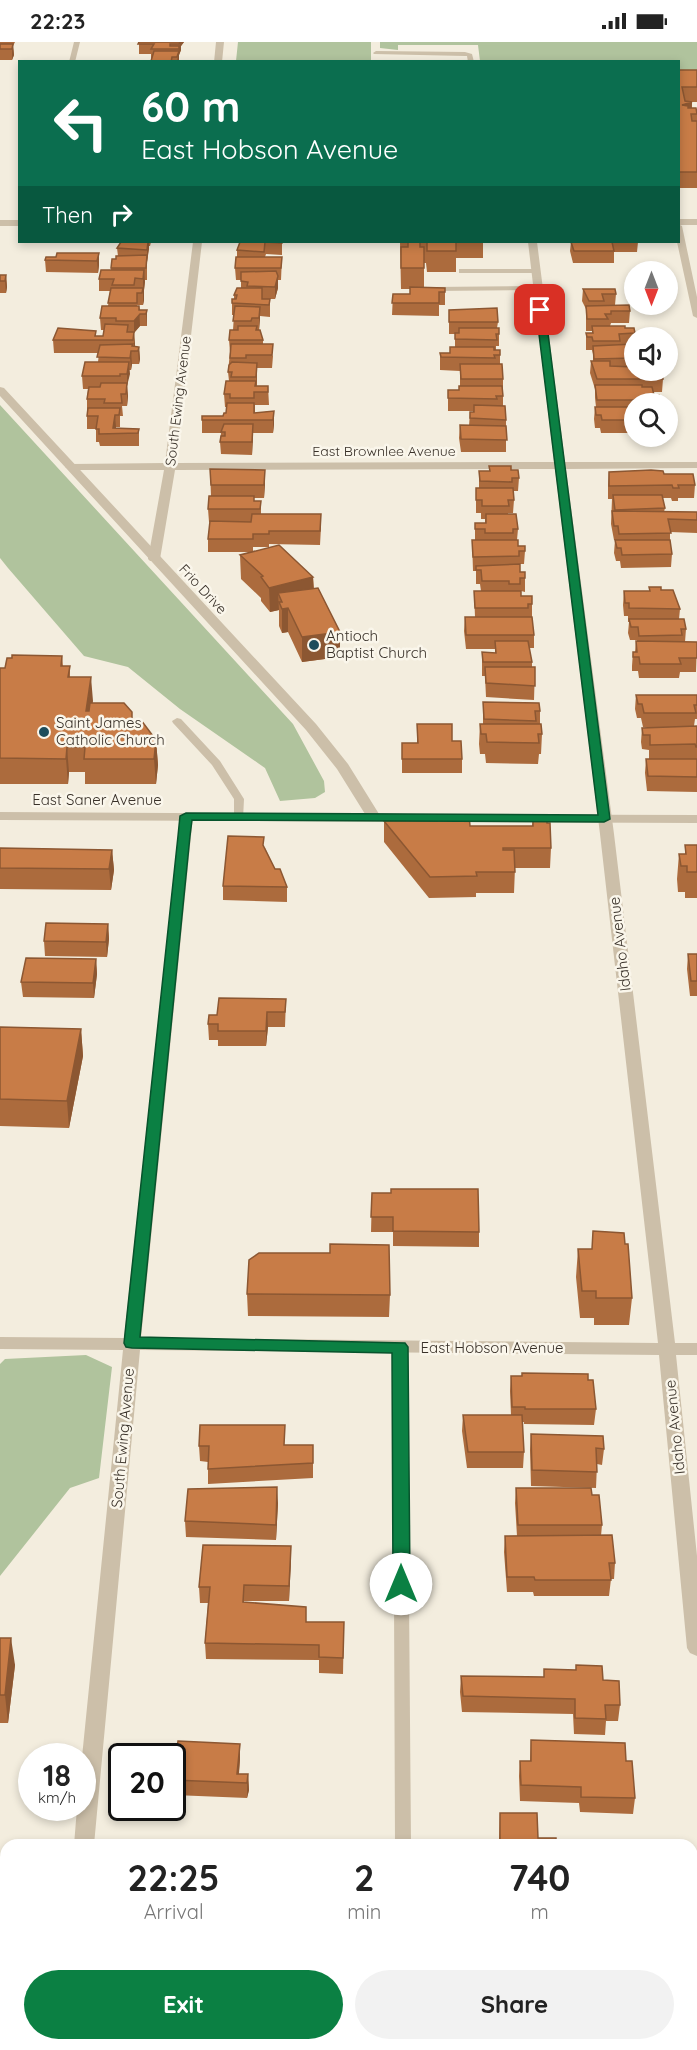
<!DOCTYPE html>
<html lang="en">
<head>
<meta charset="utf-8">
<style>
  :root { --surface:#fff; --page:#f2f2f2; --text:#222; --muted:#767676; --accent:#0b8043 }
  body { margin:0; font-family:Quicksand,sans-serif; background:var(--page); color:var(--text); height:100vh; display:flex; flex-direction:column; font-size:22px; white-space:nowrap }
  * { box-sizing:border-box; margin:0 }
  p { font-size:20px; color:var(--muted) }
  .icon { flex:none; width:33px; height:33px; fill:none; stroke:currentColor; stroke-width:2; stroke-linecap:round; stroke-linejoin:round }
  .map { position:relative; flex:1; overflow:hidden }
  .drawer { position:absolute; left:0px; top:1797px; width:698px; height:212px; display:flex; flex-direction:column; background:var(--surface); border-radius:18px 18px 0 0; box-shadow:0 3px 9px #0003 }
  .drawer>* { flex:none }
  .top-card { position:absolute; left:18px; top:18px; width:662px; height:183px; border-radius:0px; box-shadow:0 3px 9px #0003; background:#0b6e4f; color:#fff; overflow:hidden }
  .needle { width:39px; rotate:180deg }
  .tools { position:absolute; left:624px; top:219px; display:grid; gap:12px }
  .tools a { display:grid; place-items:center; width:54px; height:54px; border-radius:50%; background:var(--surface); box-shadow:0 3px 9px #0003; font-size:30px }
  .speed { position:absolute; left:18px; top:1701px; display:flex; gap:12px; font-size:30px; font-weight:700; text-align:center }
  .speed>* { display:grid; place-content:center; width:78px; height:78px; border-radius:50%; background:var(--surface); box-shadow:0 3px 9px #0003; line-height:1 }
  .speed small { font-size:15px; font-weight:400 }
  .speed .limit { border:3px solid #111; border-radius:9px; background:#fff; color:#111 }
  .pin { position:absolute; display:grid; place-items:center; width:51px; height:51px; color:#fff; margin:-26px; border-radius:12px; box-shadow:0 3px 9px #0006 }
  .me { position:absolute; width:66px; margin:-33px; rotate:0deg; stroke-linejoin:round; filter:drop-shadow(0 0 4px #0008) }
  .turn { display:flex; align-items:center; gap:21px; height:126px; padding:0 24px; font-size:27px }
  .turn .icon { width:78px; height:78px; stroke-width:2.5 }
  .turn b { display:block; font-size:42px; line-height:51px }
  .then { display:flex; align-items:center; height:57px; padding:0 24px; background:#0003; gap:12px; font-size:22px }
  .eta { display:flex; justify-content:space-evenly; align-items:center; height:102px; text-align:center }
  .eta b { font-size:36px; font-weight:700; line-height:42px }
  .primary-button { display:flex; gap:12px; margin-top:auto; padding:12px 24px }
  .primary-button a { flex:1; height:69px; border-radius:36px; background:var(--accent); color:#fff; font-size:24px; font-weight:700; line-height:69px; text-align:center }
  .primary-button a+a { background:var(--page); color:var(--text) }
  .status { display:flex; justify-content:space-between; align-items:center; height:42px; padding:0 30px; background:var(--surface); direction:ltr }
  .status svg { height:16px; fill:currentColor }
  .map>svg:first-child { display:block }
  .green { fill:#b0c39d }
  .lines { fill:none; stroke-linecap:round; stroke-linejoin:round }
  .service { fill:#ccbfa9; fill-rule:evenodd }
  .minor { fill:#ccbfa9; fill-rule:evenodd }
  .tertiary { fill:#ccbfa9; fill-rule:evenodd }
  .wall { fill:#ac6b3d }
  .shaded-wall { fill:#8c5732 }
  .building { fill:#c87c47; stroke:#8c5732; stroke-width:1.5 }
  .route { fill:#0b8043; stroke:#07532c; stroke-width:1.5 }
  .poi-dot { fill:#1d4d5c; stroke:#faf6eb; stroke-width:2 }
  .labels { text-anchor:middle; stroke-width:5; stroke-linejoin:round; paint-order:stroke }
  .far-street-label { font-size:14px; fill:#393129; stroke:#faf6eb }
  .poi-label { font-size:15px; fill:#393129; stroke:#faf6eb; text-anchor:start }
  .street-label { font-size:15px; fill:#393129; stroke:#faf6eb }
</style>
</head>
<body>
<div class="status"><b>22:23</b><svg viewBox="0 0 49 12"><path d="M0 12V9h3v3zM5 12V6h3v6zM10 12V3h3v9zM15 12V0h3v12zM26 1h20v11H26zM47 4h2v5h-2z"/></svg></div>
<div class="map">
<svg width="697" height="2008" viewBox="0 0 697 2008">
  <rect width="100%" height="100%" fill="#f3edde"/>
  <!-- green -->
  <path class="green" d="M238,0H371V19H236Z
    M380,0H697V35H678V20L480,19L478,3H398V8L380,6Z
    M0,363L293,682L324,739L325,750L315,756L280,759L265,726L180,667L128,625L84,614L8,526L0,516Z
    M86,1313L112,1325L99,1436L70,1446L0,1534V1322L5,1317Z"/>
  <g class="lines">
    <!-- service -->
    <path class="service" d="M74,0H80L75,20H69Z
      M376,9L465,10L472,12L474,20H468L467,14H465L374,12L373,11Z
      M678,182L682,184L697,255V276L693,274L677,200Z
      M459,227H536L540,229L536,231H459Z
      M538,244H541V248L433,249L429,247L433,245Z
      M177,676L181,677L220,719L244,757L243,777L239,778L234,775V757L212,723L173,681L172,679Z
      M400,1300L405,1302L407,1305L411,1803H395L393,1305L395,1302Z
      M396,2002H414V2008H396Z"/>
    <!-- minor -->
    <path class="minor" d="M216,0H224L222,20H214Z
      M193,200H202L176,421L554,420L528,200H537L565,420H697V426L566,427L614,792L675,1301H697V1313H676L697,1514V1614L690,1611L687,1606L659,1313L140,1308L94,1803H74L77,1766H82V1715L123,1308L0,1307V1295L124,1296L181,771H191L193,774L141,1296L658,1301L600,792L555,427L175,428L160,517L158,519H150L148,517L164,428H71L65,425L71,422L165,421Z
      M55,2002H77L76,2008H54Z"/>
    <!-- tertiary -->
    <path class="tertiary" d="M678,177H697V183H678Z
      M0,178H20V184H0Z
      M0,345L4,346L316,682L348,722L379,772L697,773V781L0,778V770L365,772L337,727L306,688L0,354Z"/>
  </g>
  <!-- wall -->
  <path class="wall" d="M0,0H15L13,4L14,13L12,18H0Z
    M139,0H184L181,4V8L179,13V20H151V12H139Z
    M678,28L697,30V60H692V66L697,72V146H678Z
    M121,200H151L150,204H149L147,220V238H145L144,248V258L143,263H137V264H139L140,268H147V284H140L134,291L135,304L139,305L140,317L139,322H132L131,328H129L127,344L128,354L127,364H122L123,374H120V385H116V386L139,387V404H100L99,400H96V387H87V357L88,347H83L82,334L98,320L99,311H54L53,298L96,289V294H103L104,288H101L100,276L108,264L110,249H99V237L111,228V226L118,214L117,206Z
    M240,200H282V213L266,212L265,215H282L281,238H278V246L275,257H263H270V275L260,274L259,288L263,298V302L273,314L272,326H257V344H268L269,363H255V371L274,369V382L273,391H253L252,413L221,412L220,400L221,391H202V378L223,374L226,371L227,365H225L224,352L229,339L228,330L230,310L229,298L233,288L234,273H232V261L234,257V253L241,246V238H236L235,226L237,215V208Z
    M400,200H483V216H456V230H427L426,221H424V246H445V263H439V274L392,273L393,252H410V247H401Z
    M571,200H638L637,210H614V221H573L570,209Z
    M99,211V223L98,231L46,230L45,218L56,215Z
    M0,233H6L7,245L6,251H0Z
    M583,247L616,252L615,263L630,269L629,281H611L610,284L625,286L635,291L634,328L663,337L662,350H653L654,353L660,358V362H634V391H601L600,386H595L594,377L595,365H596L595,356V347L590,331L591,319H593V312L592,308H586V291H592V289H586V267L582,259Z
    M449,268L498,280L497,286L499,292V304H496V308L500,313V322L503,337V364L506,378V410H461L459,396L460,383L469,384L470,370H473V369H448V348H459L460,344V329L440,328V311H450V305H455V292H449Z
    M489,424L511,428L519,436L518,449H513L514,458L513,471H508V472L518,487L517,498L518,504L525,509L524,522H520V530L525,536V550L521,549V554L532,562V575L534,593V606H529L532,620V625H535L534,658L486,655L485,634H482V610L495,611V607H466L464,589L465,575H475L474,549H481L480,542H476V529H473L472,498H475V481H485V477H481V471H476V446H479V429H489Z
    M210,427L265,441L264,456H254V459H261V472L321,485L320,503L269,502V505H253V510L313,535L314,547L340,590V615L302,620L288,590L282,591L279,584V568L270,570L261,559V556L241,537L240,513L250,510H208V497L210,480H209L208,467L211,454Z
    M609,430L664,432L695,443L694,456H678V459H672L671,456H662L665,466L664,470H697V491L670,490V499L672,512L671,525L621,526L620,519H616L614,511L615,498H617H614L611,482L612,457H608V443Z
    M649,545L661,548L680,567L679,577L686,587L685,600H697L696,630H680L679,636H639L638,629H632V624L633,610H635L636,599H637V598H630L628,591L629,580H628V574H624L623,563L624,549H649Z
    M62,614L63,624H70V635L92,661L133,678L156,698L158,723L156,742H85V730H69L68,742H0V626H5Z
    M636,653H697V677H695L694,684H697V750L647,749L645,731L646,717H694H649V708L642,707L641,700L642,686L670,685H643L641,676H637L635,667Z
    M483,660L540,669V682L542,692L541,712H539L538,722L486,721L485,712H480L479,702L480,682H483Z
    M417,682L452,699L462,717V731H402V701H417Z
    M533,778L551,806L550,826H515L514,851H476V855L429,856L384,800V779L470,784H532Z
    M685,803H697V856H685V850H678L677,837L679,812H685Z
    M0,806L112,808L114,828L111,848L0,847Z
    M265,806L275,827L287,845V860L223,858V844Z
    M108,882L109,897L107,915L45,914L44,899Z
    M688,912H697V954H690L687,927Z
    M96,917L97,932L94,956L23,955L21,940Z
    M286,957L285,985H268L266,1004H218V998H209L208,982L217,973Z
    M0,985L81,987L83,1014L69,1086L0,1084Z
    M372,1151L479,1190V1205L393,1204V1190H371Z
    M593,1189L625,1202L632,1256L629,1283H594V1276H580L576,1235L578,1207H592Z
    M247,1252L390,1253L389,1275L248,1274Z
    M511,1334L588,1338L596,1367L594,1383L524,1382V1380H522L524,1410L523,1426H467L462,1389L463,1373H511L510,1349Z
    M531,1392L604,1407L602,1423L597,1422L596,1446L531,1444L530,1408Z
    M313,1403V1436L208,1442V1420L200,1419L199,1404Z
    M516,1446L592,1453L602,1483L601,1494L615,1521L614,1537H611L609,1554H534L533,1550H507L504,1510L505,1494H517L515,1461Z
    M278,1461L276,1498L186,1495L185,1479Z
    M291,1504L289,1559H244V1560L306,1580H344L343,1632L319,1631V1618L206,1617L205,1601L208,1561H200L199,1545Z
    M0,1596L15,1623L8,1681H0Z
    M544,1627L603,1638L620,1663L618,1679H606L605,1693L574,1692L573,1672L462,1670L460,1650L461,1634L544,1635Z
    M531,1698L626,1719L635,1756L633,1772L580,1770L579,1761L520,1759L519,1734L520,1719H530Z
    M240,1702V1717L239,1732H248L249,1748L247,1756L174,1753L173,1738Z
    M500,1771L538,1796L499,1798Z
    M565,2002H642L641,2008H565Z"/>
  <!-- shaded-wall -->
  <path class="shaded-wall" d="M180,0H184L181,4V8L179,13V20H177Z
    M13,2L14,13L12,18V7Z
    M692,60L691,72L682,63Z
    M148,200H149V207L147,220V238V208Z
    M99,211V223L98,231L97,219Z
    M144,228L145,240L144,248V258L143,263V237Z
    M6,233L7,245L6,251L5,239Z
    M278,234V246L275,257V245Z
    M139,264L140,284L134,291L135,302L134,311V279Z
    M260,265V277L259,288V276Z
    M147,268V284L146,272Z
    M139,305L140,317L139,322L138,309Z
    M131,309L132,322L131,328L130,316Z
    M129,320L130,332L127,344L128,354L127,364V332Z
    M257,321V333L256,348V335Z
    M274,369V382L273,391V378Z
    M115,373L116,385L115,391L113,386Z
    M253,382V395L252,413V400Z
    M265,428V441L264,456V443Z
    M313,535L314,558L288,566V590L282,591V560L278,551L279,568L270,570L269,546Z
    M340,590V615L302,620V595Z
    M91,635L93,659L88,694L86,669Z
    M156,698L158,723L156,742L154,717Z
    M67,705L69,730L68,742L66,717Z
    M112,808L114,828L111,848L109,827Z
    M108,882L109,897L107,915L106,900Z
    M96,917L97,932L94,956L93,941Z
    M267,970L268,985L266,1004V989Z
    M81,987L83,1014L69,1086L67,1059Z
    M277,1445L278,1461L276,1498V1483Z
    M291,1504V1519L289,1559V1544Z
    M11,1596L15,1623L8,1681L5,1653Z
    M240,1702V1717L238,1740L237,1732Z
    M248,1732L249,1748L247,1756V1741Z"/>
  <!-- building -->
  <path class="building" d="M139,0H180L179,2H170V4H179V7H151L154,2H138Z
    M0,2H13L12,7H0Z
    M154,9H179L177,15H172L171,20L151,19Z
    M678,28H697V45H682L685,59L692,60L682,63L688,64V66H696L697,72H691L692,79H697V130H678Z
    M121,200H148L147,208L117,206Z
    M240,200H282V201L265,200L264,210L237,208Z
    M408,200H456V209H427V200H420V205H424V226H401V205H408Z
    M571,200H612L614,209H574Z
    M57,211H99L97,219L45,218L46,215H56Z
    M147,213L146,226H111L112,217H116V214Z
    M236,215H282L281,226H235Z
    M101,228H144L143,237L135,236L134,243H112L114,237H99Z
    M276,229L278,234L275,245L247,244L248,240L241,239V230Z
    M0,233H6L5,239H0Z
    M410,245L445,246V250H439V261H392L393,252H410Z
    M111,246H143L142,251H137V261H108Z
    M237,246H262V257H270L269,263L232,261V257H236L237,253H234Z
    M583,247H615L616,252H602L604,259H589Z
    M629,263L630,269H611V272H605L608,277H587L586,264Z
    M102,264H139V268H147L146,272H140L134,279H116V276H100Z
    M235,264L260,265L259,276H252L251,279H233Z
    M497,266L498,280H449V268Z
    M105,282L128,283L127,290H134L133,298H53L58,286L96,289L95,294H103Z
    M238,284H257L256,288H260L263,298H229L230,288H238Z
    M592,284H625V286H634L635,291L619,292L620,299H593L592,295H587L586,291H593Z
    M459,286H499V292H496L497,298L455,297V291H459Z
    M133,302L132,304L139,305L138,309H131L130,316L97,315L100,303Z
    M231,302H273L272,313H246V316H230Z
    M634,302V316L594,317L593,304Z
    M450,305H494V308H500V313H494L495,316L441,315L440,311H450Z
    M591,319H610V324L634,325V328L662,329L663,337H597Z
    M85,320H129L127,332H120V334H82Z
    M232,320L257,321L256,335H231L232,330H228L229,323Z
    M460,322H502L503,337H461Z
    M226,339H256L255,344H268V350H254V356H230V352H224Z
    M101,341H127L126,352H121L122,361H104L105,357H87L89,345H100Z
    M595,343H642V345H652L654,353H659L660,358H597Z
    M459,344H502L503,354H496L497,357L448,356V348H459Z
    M227,361H254V371L274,369L273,378H202V374H223L224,371H226Z
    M474,363L505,364L506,378L470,376V370H474Z
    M595,365H634V378H602L601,373H596Z
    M88,366H120L119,373H115L113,386L139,387L138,391L99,392V387H96L98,374H87Z
    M224,382H253L252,400H220L221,394H225V390H221Z
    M460,383L506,384L507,398L461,397Z
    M489,424H511V428H518L519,436H512V440L480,439L479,429H490Z
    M210,427L265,428L264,443H211Z
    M651,428L663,429L664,432H693L695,443H678L679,446H673L672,443L609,444V430Z
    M476,446H513L514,458H508L509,464H482V458H476Z
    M613,453H662L665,466L615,468Z
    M209,454H254V459H261L260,467H208Z
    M612,469L697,470V478L668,477L671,491L619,492L618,484H614Z
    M252,472H321L320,489H269V492H253V497H208L210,479L251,480Z
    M486,472H516L518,487H513V491H485V487H475V481H486Z
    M472,498H518V504H525V509H519V514L473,515Z
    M615,498H670L672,512L622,513L621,506H617Z
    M279,503L313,535L269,546L261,535L263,534L240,513Z
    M520,522V530H525V536H520V542H509V539H482L481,528H476V524Z
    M649,545H661V548H673L680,567L629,566V561H625L624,549H650Z
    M318,546L340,590L302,595L288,566L282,567L279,560H282L278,551Z
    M474,549H521V554H532V562H528V566H475Z
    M465,575H532L534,593H466Z
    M629,577H684L686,587H681L682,593L639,594L638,585H631Z
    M495,599H528L532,620H483L482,610L496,611Z
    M636,599L697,600V616H679L681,622H640L639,615H633V610H637Z
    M12,613L62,614L61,624H70L68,635H91L86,669H89L90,661H124L132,670V678H141L156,698L154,717H84L85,705H67L66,717L0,716V626H5L7,616H12Z
    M485,625H535V644L486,641Z
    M636,653H697V663H694L696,671H644L642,662H638Z
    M483,660L539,661L540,669H535L536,679L484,677Z
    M417,682H452V699H461L462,717H402V701H418Z
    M480,682H541L542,692H538L539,701L487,700L486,692H481Z
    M697,684V705H696L695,702L650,703V693H643L642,686Z
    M646,717H697V735L648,734Z
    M437,773H469L470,784H533V778H547V781H550L551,806H503V808H514L515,830H476L477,834L430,835L384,779H437Z
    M228,794L264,795L263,803L275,827H280L287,845L223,844Z
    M685,803H697V830H687V824H681L679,812H686Z
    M0,806L112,808L109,827L0,826Z
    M46,881L108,882L106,900L44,899Z
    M688,912H697V939H691Z
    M26,916L96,917L93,941L21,940Z
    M219,956L286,957L285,970H267L266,989H218V982H208L209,973H217Z
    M0,985L81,987L67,1059L0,1057Z
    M391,1147H478L479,1190L393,1189V1175H371L372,1151H391Z
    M593,1189L624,1191L625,1202H628L632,1256H596V1249H582L578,1207H592Z
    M330,1202L389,1203L390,1253L247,1252L249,1218L259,1211H330Z
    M522,1331L588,1332V1338H593L596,1367H525V1365H512L511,1334H522Z
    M463,1373H522L524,1410H468Z
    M200,1383H285L284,1403H313V1421L208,1427L209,1404H199Z
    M531,1392L603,1394L604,1407L596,1406L597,1430L532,1428Z
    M277,1445L276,1483L185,1479L188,1447Z
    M516,1446H591L592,1453H599L602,1483H518Z
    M612,1493L615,1521H609L611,1538H535L534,1535H507L505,1494Z
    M203,1503L291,1504L289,1544L244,1543L243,1560L306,1565V1580H344L343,1616L319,1615V1603L205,1601L210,1545H199Z
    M0,1596H11L5,1653H0Z
    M576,1623L602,1624L603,1638L619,1639L620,1663H605L606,1677L575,1676V1657L463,1654L461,1634L544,1635V1627L576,1628Z
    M531,1698L625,1701L626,1719H632L635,1756L581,1755V1745L521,1743L520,1719H531Z
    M178,1699L240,1702L237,1732H248L247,1741L173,1738Z
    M500,1771H537L538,1796H556V1803H482V1798H500Z
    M145,2002H258L257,2008H144Z
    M566,2002H599L600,2008H566Z"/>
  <!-- route -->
  <path class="route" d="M540,266L545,268L610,777L604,780L192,778L190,794L140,1295L405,1301L408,1305L410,1542L407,1547L401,1549L395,1547L393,1542L392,1311L132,1306L126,1305L124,1301L178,794L180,774L186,771L598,773L536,268Z"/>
  <!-- markers -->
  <g class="poi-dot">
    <circle cx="314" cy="603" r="6"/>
    <circle cx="44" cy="690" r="6"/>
  </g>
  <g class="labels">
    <!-- far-street labels -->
    <g class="far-street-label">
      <text transform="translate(178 359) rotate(-83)" y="5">South Ewing Avenue</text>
      <text x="384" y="414">East Brownlee Avenue</text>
      <text transform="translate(203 547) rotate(47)" y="5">Frio Drive</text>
    </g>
    <!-- poi labels -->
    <g class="poi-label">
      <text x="326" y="599">Antioch<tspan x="326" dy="17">Baptist Church</tspan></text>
      <text x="56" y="686">Saint James<tspan x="56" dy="17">Catholic Church</tspan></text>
    </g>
    <!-- street labels -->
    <g class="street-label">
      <text x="97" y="763">East Saner Avenue</text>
      <text transform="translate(620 902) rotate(-97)" y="5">Idaho Avenue</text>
      <text x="492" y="1311">East Hobson Avenue</text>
      <text transform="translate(675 1385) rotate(-96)" y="5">Idaho Avenue</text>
      <text transform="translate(123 1396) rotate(-85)" y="5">South Ewing Avenue</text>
    </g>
  </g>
</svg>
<div class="tools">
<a><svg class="needle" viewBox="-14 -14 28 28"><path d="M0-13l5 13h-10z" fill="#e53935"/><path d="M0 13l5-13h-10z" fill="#767676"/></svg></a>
<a><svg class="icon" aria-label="sound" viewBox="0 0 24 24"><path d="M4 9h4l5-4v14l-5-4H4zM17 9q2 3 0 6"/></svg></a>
<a><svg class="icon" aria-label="search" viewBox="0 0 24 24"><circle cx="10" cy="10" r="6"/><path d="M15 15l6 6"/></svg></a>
</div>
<div class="speed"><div>18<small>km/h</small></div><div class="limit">20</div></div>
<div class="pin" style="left:540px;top:268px;background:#d93025"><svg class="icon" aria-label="arrive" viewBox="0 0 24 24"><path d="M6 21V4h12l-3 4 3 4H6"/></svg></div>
<svg class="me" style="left:401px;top:1542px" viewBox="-20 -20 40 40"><circle r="19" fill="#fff"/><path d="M0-13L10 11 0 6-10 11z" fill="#0b8043"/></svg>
<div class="top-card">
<div class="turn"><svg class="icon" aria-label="left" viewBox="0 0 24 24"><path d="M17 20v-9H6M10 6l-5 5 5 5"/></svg><div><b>60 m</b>East Hobson Avenue</div></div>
<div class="then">Then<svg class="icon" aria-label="right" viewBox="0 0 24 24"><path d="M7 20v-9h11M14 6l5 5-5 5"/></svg></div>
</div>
<section class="drawer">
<div class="eta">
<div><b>22:25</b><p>Arrival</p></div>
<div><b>2</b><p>min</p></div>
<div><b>740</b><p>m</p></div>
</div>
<div class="primary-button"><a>Exit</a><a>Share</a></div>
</section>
</div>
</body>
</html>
